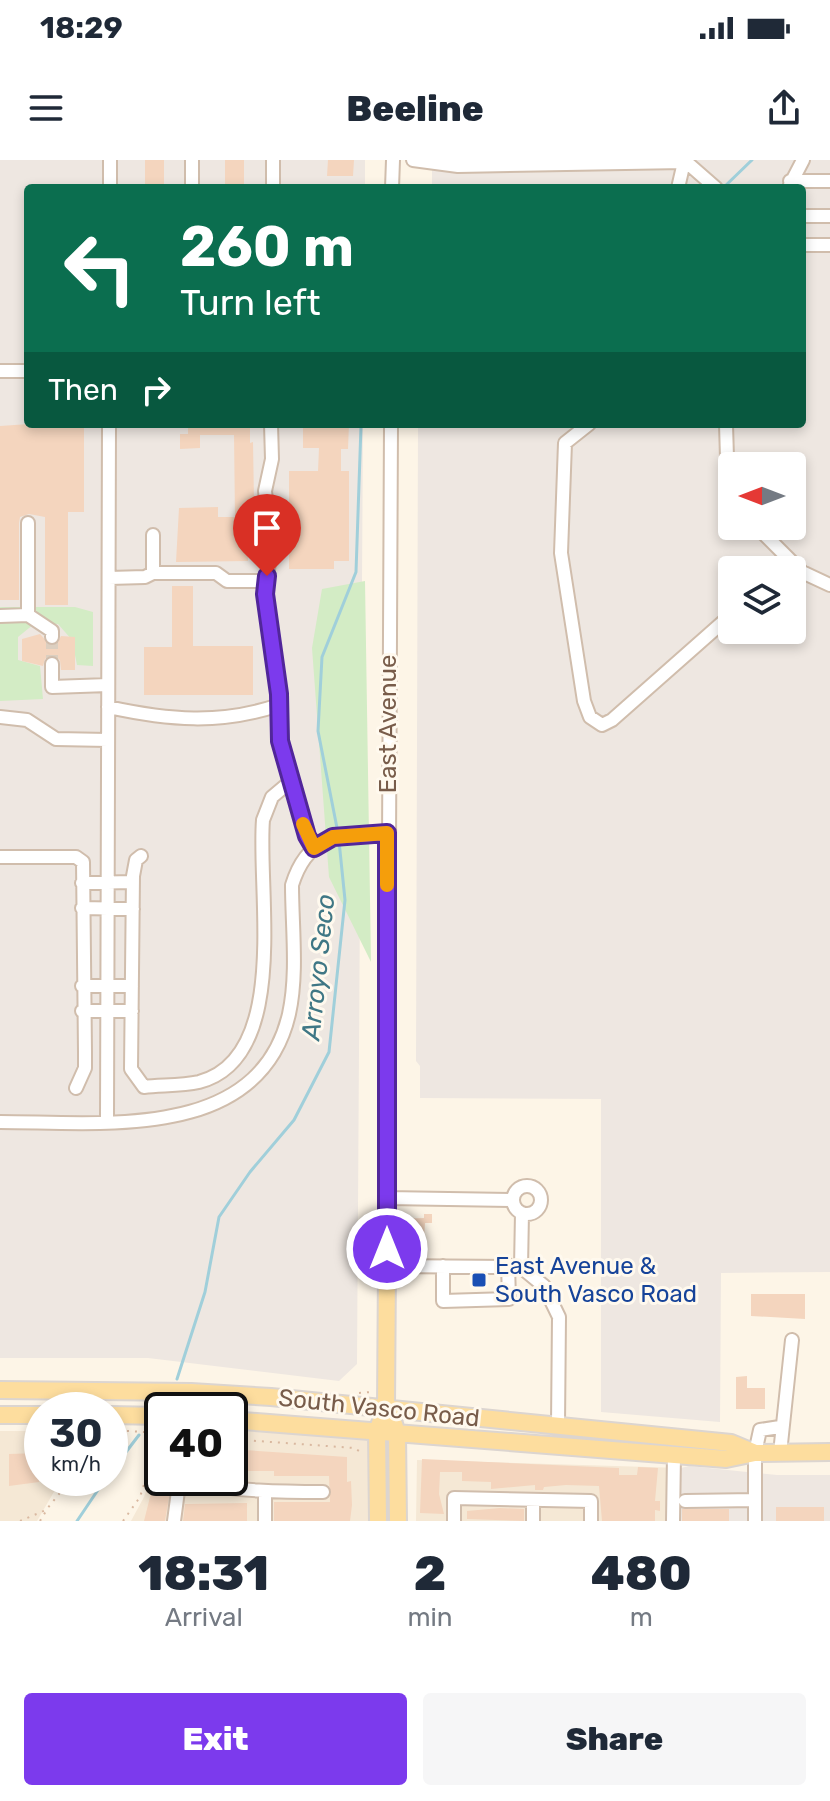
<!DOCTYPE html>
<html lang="en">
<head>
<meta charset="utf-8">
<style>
  :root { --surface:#fff; --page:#f6f6f7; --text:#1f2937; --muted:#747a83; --accent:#7c3aed }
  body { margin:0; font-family:Rubik,sans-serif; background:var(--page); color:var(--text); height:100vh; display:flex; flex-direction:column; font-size:30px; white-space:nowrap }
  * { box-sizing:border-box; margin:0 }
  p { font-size:26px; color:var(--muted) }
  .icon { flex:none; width:44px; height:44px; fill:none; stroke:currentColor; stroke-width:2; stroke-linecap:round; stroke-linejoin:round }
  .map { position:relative; height:1361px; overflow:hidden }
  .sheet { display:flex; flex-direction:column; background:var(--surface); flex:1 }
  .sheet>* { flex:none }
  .hud { position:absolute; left:24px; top:24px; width:782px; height:244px; border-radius:8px; box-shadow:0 4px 12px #0003; background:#0b6e4f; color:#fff; overflow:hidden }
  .needle { width:52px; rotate:270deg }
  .buttons { position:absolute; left:718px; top:292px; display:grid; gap:16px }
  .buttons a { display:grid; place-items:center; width:88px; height:88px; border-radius:8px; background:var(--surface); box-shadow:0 4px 12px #0003; font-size:40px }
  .speed { position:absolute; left:24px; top:1232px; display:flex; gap:16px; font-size:40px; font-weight:700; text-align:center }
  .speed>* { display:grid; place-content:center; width:104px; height:104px; border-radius:50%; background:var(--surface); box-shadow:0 4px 12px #0003; line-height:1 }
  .speed small { font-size:20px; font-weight:400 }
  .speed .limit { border:4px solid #111; border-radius:12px; background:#fff; color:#111 }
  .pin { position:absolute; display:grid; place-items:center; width:68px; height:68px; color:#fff; margin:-82px -34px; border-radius:50% 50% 50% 0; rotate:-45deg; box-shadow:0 0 8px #0007 }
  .pin .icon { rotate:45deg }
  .me { position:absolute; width:88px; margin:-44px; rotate:0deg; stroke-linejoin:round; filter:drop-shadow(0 0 6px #0008) }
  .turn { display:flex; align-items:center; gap:28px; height:168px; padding:0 24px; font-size:36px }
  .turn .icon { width:104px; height:104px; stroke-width:2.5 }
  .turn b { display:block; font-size:56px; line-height:68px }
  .then { display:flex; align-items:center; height:76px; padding:0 24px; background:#0003; gap:16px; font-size:30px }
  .eta { display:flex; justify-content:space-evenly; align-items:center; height:136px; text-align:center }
  .eta b { font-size:48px; font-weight:800; line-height:56px }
  .primary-button { display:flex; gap:16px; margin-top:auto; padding:16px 24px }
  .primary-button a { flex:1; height:92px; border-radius:8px; background:var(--accent); color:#fff; font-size:32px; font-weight:800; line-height:92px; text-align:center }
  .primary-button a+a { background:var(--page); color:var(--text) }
  .status { display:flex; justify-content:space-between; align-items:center; height:56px; padding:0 40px; background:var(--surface); direction:ltr }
  .status svg { height:22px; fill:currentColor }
  header { display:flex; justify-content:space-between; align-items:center; height:104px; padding:0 24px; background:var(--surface); font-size:36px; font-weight:800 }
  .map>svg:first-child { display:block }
  .residential { fill:#f5e8d5 }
  .industrial { fill:#eee7e1; fill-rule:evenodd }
  .green { fill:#d3ecc5 }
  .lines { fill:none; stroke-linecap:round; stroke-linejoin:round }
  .stream { stroke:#a0cfda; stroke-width:3 }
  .building { fill:#f4d5be }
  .minor-tunnel { stroke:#dccfc0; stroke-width:12; stroke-dasharray:12 6; stroke-linecap:butt }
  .minor-casing { stroke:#d0bdac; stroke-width:16 }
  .major-casing { stroke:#dcd5d0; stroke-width:20 }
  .path { stroke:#d9b8a0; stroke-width:2; stroke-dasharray:2 6; stroke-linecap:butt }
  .minor { stroke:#fff; stroke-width:12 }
  .major { stroke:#fddd9e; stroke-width:16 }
  .route-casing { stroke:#51269a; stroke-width:20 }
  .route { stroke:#7c3aed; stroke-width:14 }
  .slow { stroke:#f59e0b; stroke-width:14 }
  .transit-dot { fill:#1a4fb4; stroke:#fff9ee; stroke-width:3 }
  .labels { text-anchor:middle; stroke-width:6; stroke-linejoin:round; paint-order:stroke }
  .street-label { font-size:24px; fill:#785c4a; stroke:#fff9ee }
  .transit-label { font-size:24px; fill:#164399; stroke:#fff9ee; text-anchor:start }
  .water-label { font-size:26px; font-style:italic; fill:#3f7785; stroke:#fff9ee }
</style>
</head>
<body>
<div class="status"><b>18:29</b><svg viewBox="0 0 49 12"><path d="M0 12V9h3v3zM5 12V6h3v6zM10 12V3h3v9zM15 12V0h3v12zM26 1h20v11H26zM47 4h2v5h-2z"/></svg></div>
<header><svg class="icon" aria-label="menu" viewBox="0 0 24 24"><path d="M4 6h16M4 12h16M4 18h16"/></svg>Beeline<svg class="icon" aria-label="share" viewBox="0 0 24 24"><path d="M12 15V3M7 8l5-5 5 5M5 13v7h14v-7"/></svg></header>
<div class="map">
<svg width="830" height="1361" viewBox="0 0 830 1361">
  <rect width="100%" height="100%" fill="#fdf5e7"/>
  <!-- residential -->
  <path class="residential" d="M230,1260L387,1272L386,1361H131L144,1337L162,1285V1318H230Z
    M0,1271H42V1318H62L37,1361H0Z
    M417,1300L681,1308V1361H416Z"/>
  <!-- industrial -->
  <path class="industrial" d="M0,0H365V28H28V264H363L357,1204L339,1221L148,1198H0Z
    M432,0H830V1112L721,1113L720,1262L601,1252V939L420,938V906L416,901L418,264H802V28H432ZM732,306H792V366H732ZM732,410H792V470H732Z
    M689,1306L777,1315H830V1361H681V1308Z"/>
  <!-- green -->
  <path class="green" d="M365,421L371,802L329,717L312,488L322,429Z
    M0,447H75L93,452V506L77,505L72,480L58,464H34L18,477V500L40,506L43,539L0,541Z"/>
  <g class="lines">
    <!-- stream -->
    <path class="stream" d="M723,28L752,0
      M393,265L451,264
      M338,673L318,571L322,497L356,412L361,266L385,265
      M177,1219L205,1132L219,1057L250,1012L294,960L329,892L345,740L339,681
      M110,1313L139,1275
      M77,1361L106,1318"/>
  </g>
  <!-- building -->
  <path class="building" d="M145,0H164V28H145Z
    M225,0H244V28H225Z
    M328,0H354L353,16H327Z
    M29,264H84V352H68V445H45V357L29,354L20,357L19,363V440H0V266Z
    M188,264H250V283L253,282L254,342L247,343L248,401L176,402L179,348L218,347V357H235L234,275H200V288L180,289V274H188Z
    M303,264H349L348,289H341V311H349V401H334V409H289V311H318L319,288H303Z
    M172,426H193V486H253V535H144V487H172Z
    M40,474L51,486L57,484L61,476L75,477V510H61L60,500L53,495L45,499L43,506L22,501V479Z
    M424,1054H432V1063H425L424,1078L396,1079V1059L424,1058Z
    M751,1134H805V1159L751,1156Z
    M747,1216V1228H765V1249H736V1217Z
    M230,1289L347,1297V1322L351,1321L352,1345L350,1361H274V1342H330L329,1316H274V1311H230Z
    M39,1293V1322L9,1326V1294Z
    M422,1299L619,1308V1315H637L638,1307L658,1308L655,1341H660V1351L655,1350V1361H602L599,1326L566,1325L544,1327L543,1330H535V1325L491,1329V1322L462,1321V1312H440L439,1334L444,1354L420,1353Z
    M154,1321L171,1326L165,1361H144Z
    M247,1343V1361H183L185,1344Z
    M776,1347H824V1361H776Z
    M500,1348L524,1349V1361L467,1359V1351Z
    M682,1349H729V1361H682Z"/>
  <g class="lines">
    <!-- minor-tunnel -->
    <path class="minor-tunnel" d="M52,477V504"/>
    <defs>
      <path id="minor" d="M192,0V28
        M413,0L458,6L684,2L678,28
        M684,0L716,28
        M790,21H830
        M790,25L803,0
        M110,28V0
        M273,28V0
        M392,28L393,0
        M802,56H830
        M802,85H830
        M0,211H28
        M271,264L272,299L265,331L271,386L265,434L275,502L282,594L307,676L314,688
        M391,264L387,1106L521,1107L544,1126L559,1157L558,1264
        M589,264L565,283L561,393L584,541L590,557L602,565L612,560L732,454
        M726,264L727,298L732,312
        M28,363V455L52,471V477
        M756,366L802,412L830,425
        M153,375V413
        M109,418L145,417L153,413H216L227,421H266
        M0,456L28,455
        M52,504V527L108,525
        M108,547C168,560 220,565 279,545
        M0,557L27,560L56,579L108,580
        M141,696L136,700L133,716L131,909L144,927C161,925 181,926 199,922C291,898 257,731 263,660L272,637L291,621
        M0,697H76L83,702L85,892V908L76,928
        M82,723L133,722
        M82,748L133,749
        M82,826H132
        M82,851H132
        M0,962C100,962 259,983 289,854C298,813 292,767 292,725C308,673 340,675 387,673
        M107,962L109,264
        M513 1040a14 14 0 1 1 28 0a14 14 0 1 1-28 0Z
        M387,1038L513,1040
        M443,1106V1141L509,1139L508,1105
        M521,1107L522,1053
        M780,1293L792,1180
        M195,1323C237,1331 280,1332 323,1332
        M265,1333V1361
        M685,1341L755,1340
        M174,1361L178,1331L195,1323
        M454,1361V1338L591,1341V1361
        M533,1361V1340
        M673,1361L674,1295
        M755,1361V1293L760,1270L780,1267"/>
      <path id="major" d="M0,1230L191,1232L271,1237L731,1283L755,1293
        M0,1255H42
        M110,1255L162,1256
        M230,1260L726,1299L755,1293L830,1292
        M394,1264L397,1273L398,1361
        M378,1361L377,1271L386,1248L387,1106"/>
    </defs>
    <!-- minor casing -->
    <use href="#minor" class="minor-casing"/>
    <!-- major casing -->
    <use href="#major" class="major-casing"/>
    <!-- path -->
    <path class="path" d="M359,1233L371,1232
      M111,1270L162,1273
      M230,1279L354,1288L364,1294
      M20,1361L46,1350L72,1318
      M40,1361L46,1351
      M123,1361L140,1337L161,1271"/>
    <!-- minor -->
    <use href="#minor" class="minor"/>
    <!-- major -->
    <use href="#major" class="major"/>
  </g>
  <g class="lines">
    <defs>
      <path id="route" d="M267,416L265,434L279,534L280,581L307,676L314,688L333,677L387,673V1089"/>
    </defs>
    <!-- route casing -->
    <use href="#route" class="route-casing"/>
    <!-- route -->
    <use href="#route" class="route"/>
    <!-- slow -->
    <path class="slow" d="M303,664L314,688L333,677L387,673V725"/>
  </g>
  <!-- markers -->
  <rect class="transit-dot" x="471" y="1112" width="16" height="16" rx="4"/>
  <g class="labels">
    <!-- street labels -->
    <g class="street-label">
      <text transform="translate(388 564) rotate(-90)" y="8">East Avenue</text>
      <text transform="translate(379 1248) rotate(6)" y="8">South Vasco Road</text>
    </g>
    <!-- transit labels -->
    <g class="transit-label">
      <text x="495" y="1114">East Avenue &amp;<tspan x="495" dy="28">South Vasco Road</tspan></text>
    </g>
    <!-- water labels -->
    <g class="water-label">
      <text transform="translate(318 807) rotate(-84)" y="9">Arroyo Seco</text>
    </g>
  </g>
</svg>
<div class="buttons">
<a><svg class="needle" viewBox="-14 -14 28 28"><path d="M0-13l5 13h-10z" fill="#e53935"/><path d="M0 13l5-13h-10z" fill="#747a83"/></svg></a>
<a><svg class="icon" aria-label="layers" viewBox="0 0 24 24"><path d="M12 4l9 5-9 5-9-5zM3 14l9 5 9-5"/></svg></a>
</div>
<div class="speed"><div>30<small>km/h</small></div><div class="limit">40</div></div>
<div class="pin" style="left:267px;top:416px;background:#d93025"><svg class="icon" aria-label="arrive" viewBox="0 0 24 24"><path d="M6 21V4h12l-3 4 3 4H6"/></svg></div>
<svg class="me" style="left:387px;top:1089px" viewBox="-20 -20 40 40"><circle r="17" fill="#7c3aed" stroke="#fff" stroke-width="3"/><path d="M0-11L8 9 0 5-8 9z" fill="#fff"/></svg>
<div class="hud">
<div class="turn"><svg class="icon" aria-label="left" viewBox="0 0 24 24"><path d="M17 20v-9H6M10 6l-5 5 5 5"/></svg><div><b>260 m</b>Turn left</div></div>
<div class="then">Then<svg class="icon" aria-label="right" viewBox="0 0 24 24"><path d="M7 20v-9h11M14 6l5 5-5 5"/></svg></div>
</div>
</div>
<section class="sheet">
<div class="eta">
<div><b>18:31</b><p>Arrival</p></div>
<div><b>2</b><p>min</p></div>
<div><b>480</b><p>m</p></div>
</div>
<div class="primary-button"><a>Exit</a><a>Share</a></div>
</section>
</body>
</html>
